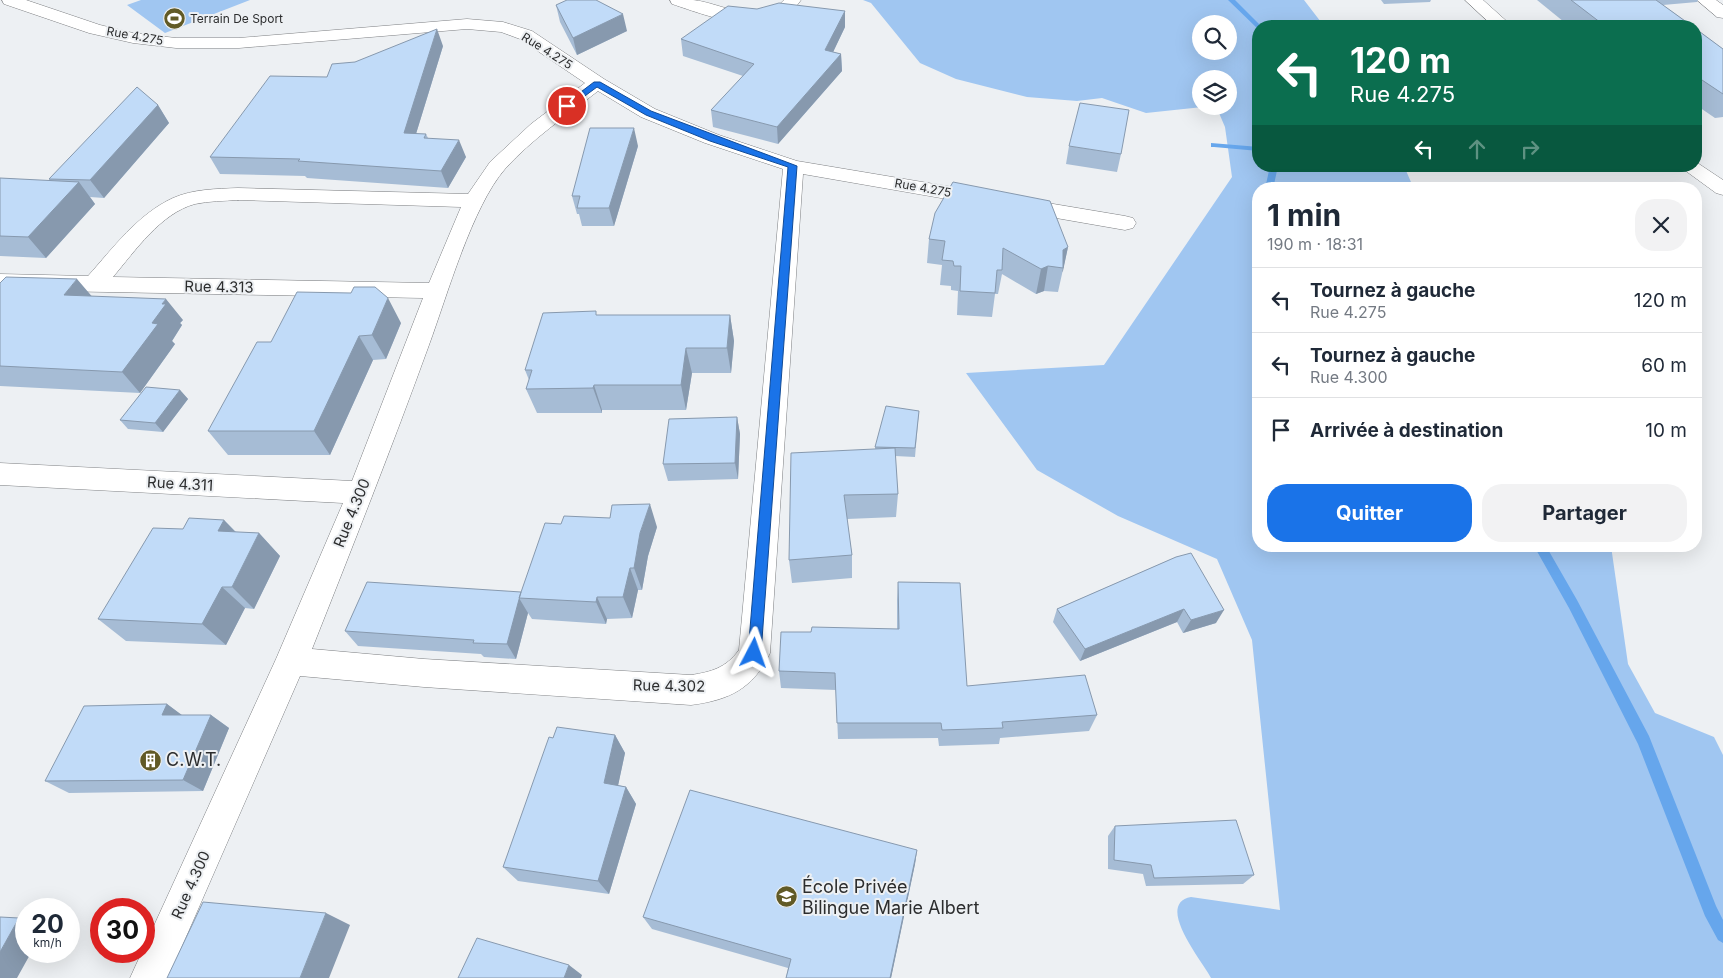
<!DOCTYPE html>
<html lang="fr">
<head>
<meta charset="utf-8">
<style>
  :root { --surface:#fff; --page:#f2f2f3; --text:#1f2937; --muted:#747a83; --line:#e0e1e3; --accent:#1a73e8 }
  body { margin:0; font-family:Inter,sans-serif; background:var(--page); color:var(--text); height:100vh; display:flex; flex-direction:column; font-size:19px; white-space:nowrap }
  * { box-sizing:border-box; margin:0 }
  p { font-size:16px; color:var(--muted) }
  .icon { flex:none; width:28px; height:28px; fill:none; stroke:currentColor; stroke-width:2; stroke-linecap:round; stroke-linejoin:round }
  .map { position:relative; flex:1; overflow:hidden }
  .drawer { position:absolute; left:1252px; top:182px; width:450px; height:370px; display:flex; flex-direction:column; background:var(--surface); border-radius:20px; box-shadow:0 5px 20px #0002 }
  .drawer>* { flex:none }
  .top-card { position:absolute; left:1252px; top:20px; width:450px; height:152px; border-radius:20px; box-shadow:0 5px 20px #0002; background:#0b6e4f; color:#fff; overflow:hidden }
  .buttons { position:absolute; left:1192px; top:15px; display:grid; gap:10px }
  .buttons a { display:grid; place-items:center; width:45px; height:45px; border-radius:50%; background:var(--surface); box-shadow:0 5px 20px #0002; font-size:25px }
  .speed { position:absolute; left:15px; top:898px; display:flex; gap:10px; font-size:25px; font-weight:700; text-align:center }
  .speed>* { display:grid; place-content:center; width:65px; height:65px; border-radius:50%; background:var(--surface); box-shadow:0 5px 20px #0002; line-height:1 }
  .speed small { font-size:12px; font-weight:400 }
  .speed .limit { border:8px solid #d22; background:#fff; color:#111 }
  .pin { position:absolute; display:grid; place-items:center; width:42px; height:42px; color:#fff; margin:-21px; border:2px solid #fff; border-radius:50%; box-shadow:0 1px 5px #0007 }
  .me { position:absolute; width:55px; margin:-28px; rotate:4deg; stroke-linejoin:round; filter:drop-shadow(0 0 4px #0008) }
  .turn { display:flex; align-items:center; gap:18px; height:105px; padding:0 15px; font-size:22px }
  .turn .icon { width:65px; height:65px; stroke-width:2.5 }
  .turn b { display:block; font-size:35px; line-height:42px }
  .lanes { display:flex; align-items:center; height:48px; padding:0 15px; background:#0003; justify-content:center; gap:25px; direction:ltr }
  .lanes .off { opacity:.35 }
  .round { display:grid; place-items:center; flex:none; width:52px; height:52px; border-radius:20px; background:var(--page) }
  .summary { display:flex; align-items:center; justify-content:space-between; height:85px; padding:0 15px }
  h1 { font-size:30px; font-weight:700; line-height:38px }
  .action { display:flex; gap:10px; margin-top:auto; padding:10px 15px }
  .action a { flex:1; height:58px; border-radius:20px; background:var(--accent); color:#fff; font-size:20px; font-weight:700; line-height:58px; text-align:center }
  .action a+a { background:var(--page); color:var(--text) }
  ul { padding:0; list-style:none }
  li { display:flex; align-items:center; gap:15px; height:65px; padding:0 15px; border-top:1px solid var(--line) }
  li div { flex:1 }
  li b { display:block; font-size:19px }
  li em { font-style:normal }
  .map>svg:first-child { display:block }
  .green { fill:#a0c6f1; fill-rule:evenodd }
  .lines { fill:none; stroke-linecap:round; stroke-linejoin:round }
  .stream { fill:#66a6ec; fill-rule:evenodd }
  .minor-casing { stroke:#7d7f82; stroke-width:1 }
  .minor { fill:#fff; fill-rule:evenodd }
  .wall { fill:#a6bcd5 }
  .shaded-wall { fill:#8799ae }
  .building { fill:#c1dbf8; stroke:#8799ae }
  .route { fill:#1a73e8; stroke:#114b97 }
  .labels { text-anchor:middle; stroke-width:4; stroke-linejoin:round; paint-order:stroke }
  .far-poi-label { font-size:12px; fill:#2c2d2e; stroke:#edf0f3; text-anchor:start }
  .far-street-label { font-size:12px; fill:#2c2d2e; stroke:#edf0f3 }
  .street-label { font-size:15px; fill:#2c2d2e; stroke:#edf0f3 }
  .near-poi-label { font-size:18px; fill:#2c2d2e; stroke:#edf0f3; text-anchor:start }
</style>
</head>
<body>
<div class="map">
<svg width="1723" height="978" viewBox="0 0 1723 978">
  <rect width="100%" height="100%" fill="#edf0f3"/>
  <!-- green -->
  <path class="green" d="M141,0H250L165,33L127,5Z
    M863,0H1304L1324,26H1259V166H1404L1414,189H1259V546H1611L1628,664L1655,713L1714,737L1723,755V978H1211C1203,962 1154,904 1191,897L1280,910L1252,640L1217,559L1118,516L1037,470L966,373L1104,365L1232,177L1225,127L1216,106H1229V79H1201V106H1212L1146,113L1102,98L1077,101L1027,97L956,79L920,63L871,3ZM1201,24H1229V51H1201Z"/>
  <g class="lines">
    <!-- stream -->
    <path class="stream" d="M1228,0H1235L1261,26H1259V30Z
      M1211,143L1259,147V151L1214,147H1211Z
      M1270,166H1278L1273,189H1265Z
      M1534,546H1546L1577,600L1649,736L1716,906L1723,920V943L1718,940L1705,916L1638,744L1569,608Z"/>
    <defs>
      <path id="minor" d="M2,0H26L100,25L133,33L176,38H239L467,19L503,22L532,31L604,79L655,109L719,135L797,161L1125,216L1133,218L1136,223L1133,228L1125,230L803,174L770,653C753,689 729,700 691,705L424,687L300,676L168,978H130L276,659L343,503L0,485V463L352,481L423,298L0,290V274L88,276C113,248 138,214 173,198C193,189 217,189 238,188L468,194L490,162L531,124L585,83L520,39L501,32L467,29L239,48H176L133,43L89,33L4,4ZM598,91L641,117L705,143L783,169L739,650C726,668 711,672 691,675L424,659L312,649C352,548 392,447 429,345C447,296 472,207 505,169C532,139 566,116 598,91ZM238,200L461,207L429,283L113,277C135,251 161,213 195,204C209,201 224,201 238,200Z
        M670,0C677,0 685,0 693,0C722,3 759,28 784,0H801C773,42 711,17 672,4Z
        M1465,0H1483L1512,26H1493Z
        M1697,0H1716L1723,5V18L1717,17Z
        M1696,162L1723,180V195L1716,193L1679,166H1696Z"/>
    </defs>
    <!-- minor casing -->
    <use href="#minor" class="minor-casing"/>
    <!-- minor -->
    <use href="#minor" class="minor"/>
  </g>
  <!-- wall -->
  <path class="wall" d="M1381,0H1431L1430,2L1384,4Z
    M1537,0H1698L1697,2L1663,5L1692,26H1569Z
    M556,5L627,31L577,55L560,22Z
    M757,9L845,11V27L833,52L841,54L842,71L778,144L713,127L711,110L743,76L683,56L681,39Z
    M1696,29L1723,49V117L1715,118L1696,105Z
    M443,46L416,134H426L428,138L466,157L448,188L307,178L305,176L220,174L210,157L327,77L355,62Z
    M158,105L169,123L104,198L90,197L95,204L46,258L0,256V178L50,181L49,179Z
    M638,146L614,226H582L579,214H577L572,196Z
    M1069,146L1121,154L1117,172L1066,164Z
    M929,239L1068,247L1058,292L1044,291L1036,294L1002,274L998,294H995L992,317L957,315L958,291L951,290V286L940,285L942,265L927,263Z
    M0,283L91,296L183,320L180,323L182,325L172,341L175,344L140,393L0,386Z
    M597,315H730L734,341L731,373H692L686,410H602V413H537L526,389L529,380L525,370Z
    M401,323L386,359L373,360L330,455H228L208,431L271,342Z
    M180,390L188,399L163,432L128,429L120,420Z
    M919,411L915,457L895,456L898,494L896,517L847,519L852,555V578L792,583L789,560L875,449V447Z
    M737,417L740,434L738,479L668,481L663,464Z
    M224,520L236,532L259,533L280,556L254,609L245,608L226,645L126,641L98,619L183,529Z
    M657,527L648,556L642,590H638L632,618L607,619L606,624L532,619L528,613L516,659L484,657L481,654L358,646L345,631L521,592Z
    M1176,557L1216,623L1183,633L1177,622L1080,661L1053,622L1057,609Z
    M898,582L967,686L1097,715L1089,731L1000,738L999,744L939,746L938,738L838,739L836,690L781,688L779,671L897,629V600Z
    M167,704L181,715H211L229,728L203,791L69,793L45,781Z
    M615,735L625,753L618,785L626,787L636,804L609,894L518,881L503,867L553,738Z
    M1115,826L1254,875L1243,884L1146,886L1143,874L1108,869V836Z
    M917,850L915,864L891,978H786L788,968L652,929L643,917Z"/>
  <!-- shaded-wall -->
  <path class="shaded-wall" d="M845,11V27L826,67L825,50Z
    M623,14L627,31L577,55L573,38Z
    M437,29L443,46L411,150L404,133Z
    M841,54L842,71L778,144L777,127Z
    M158,105L169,123L104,198L90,180Z
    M634,128L638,146L614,226L609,208Z
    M459,140L466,157L448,188L441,171Z
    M79,182L95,204L46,258L28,237Z
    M1068,247L1063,271L1062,272L1063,268V250Z
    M1048,266L1044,291L1036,294L1041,269Z
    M77,279L95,300L64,295Z
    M388,298L401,323L386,359L372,335Z
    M166,299L183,320L180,323L182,325L172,341L175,344L140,393L122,372L152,323L162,304Z
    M730,315L734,341L731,373L727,348Z
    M359,336L373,360L330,455L314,431Z
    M686,348L692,373L686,410L681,385Z
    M594,385L602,410V413L593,388Z
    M180,390L188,399L163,432L155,423Z
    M737,417L740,434L738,479L735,463Z
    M650,504L657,527L648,556L642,590L634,568L640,533Z
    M224,520L246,543L218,531Z
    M259,533L280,556L254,609L232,587Z
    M630,568L638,590L632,618L623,597Z
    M222,587L245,608L226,645L202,624Z
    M597,597L607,619L606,624L596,602Z
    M519,598L528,613L516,659L507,644Z
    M1184,609L1177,622L1080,661L1085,649Z
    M1224,610L1216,623L1183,633L1191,620Z
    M167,704L186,718L162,715Z
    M211,715L229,728L203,791L183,780Z
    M615,735L625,753L615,800L604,783Z
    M626,787L636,804L609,894L598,881Z
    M917,850L915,864L891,978H890Z
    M326,913L350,925L329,978H300Z
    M19,918L26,921V951H32L17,978H0V952Z
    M569,965L582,975L581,978H564Z"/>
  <!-- building -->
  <path class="building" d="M567,0H596L623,14L573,38L556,5Z
    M1571,0H1656L1692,26H1605Z
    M779,3L845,11L825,50L841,54L777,127L711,110L754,64L681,39L728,6L757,9Z
    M437,29L404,133L426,134L424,138L459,140L441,171L298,161L300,159L210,157L270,76L327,77L332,64L355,62Z
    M1696,29L1723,49V94L1696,76Z
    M137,87L158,105L90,180L49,179Z
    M1080,103L1129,110L1121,154L1069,146Z
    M590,128H634L609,208H577L580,196H572Z
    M0,178L79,182L28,237L0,236Z
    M953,182L1050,201L1068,247L1063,250V268L1048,266L1041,269L1003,248L1002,270H997L995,293L960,291L961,266H954L953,261L942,260L945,241L929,239L935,213Z
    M6,277L77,279L64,295L166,299L162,304H166L152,323L158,324L122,372L0,366V283Z
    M354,287H375L388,298L372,335L359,336L314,431H208L257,342H271L297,292L351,293Z
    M596,311V315H730L727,348H686L681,385H594L593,388L526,389L532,370H525L543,313Z
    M146,387L180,390L155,423L120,420Z
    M886,406L919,411L915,448L875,447Z
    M737,417L735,463L663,464L669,419Z
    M895,448L898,494L844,495L852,555L789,560L791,453Z
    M650,504L640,533L634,568H630L623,597H597L596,602L519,598L545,523L561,524L564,516L610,518L612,505Z
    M189,518L224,520L218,531L259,533L232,587H222L202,624L98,619L153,528L183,529Z
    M1191,553L1224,610L1191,620L1184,609L1085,649L1057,609L1176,557Z
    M367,582L521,592L507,644L473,643L474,640L345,631Z
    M898,582L960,583L967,686L1085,675L1097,715L1002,722L1003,728L942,730L941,723H837L835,673L779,671L781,632H811L812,627L899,629Z
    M167,704L162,715H211L183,780L45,781L84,706Z
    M557,727L615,735L604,783L626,787L598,881L503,867L549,737L553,738Z
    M690,790L917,850L890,978H786L791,959L643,917Z
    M1236,820L1254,875L1154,878L1151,865L1114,860L1115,826Z
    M203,902L326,913L300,978H167Z
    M0,917L19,918L0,952Z
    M477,938L569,965L564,978H458Z"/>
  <!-- route -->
  <path class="route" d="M594,82H600L651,111L797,166L761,653L759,657L754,659L750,657L748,653L788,167L710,141L646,115L597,87L570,107H565V104Z"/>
  <!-- icons -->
  <defs>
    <symbol id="stadium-disc" viewBox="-11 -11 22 22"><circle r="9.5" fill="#615a26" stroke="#edf0f3"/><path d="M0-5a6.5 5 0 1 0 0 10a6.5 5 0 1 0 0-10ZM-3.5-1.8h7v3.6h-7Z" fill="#fff"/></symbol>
    <symbol id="building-disc" viewBox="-11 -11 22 22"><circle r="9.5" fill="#615a26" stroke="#edf0f3"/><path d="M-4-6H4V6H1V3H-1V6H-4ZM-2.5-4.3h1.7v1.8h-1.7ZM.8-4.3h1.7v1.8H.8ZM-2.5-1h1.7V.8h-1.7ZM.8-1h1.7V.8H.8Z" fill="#fff"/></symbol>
    <symbol id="school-disc" viewBox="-11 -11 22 22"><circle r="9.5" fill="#615a26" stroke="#edf0f3"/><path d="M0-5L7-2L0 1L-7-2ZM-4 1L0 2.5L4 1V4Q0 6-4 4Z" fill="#fff"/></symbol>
  </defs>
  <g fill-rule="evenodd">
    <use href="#stadium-disc" x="162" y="6" width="25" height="25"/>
    <use href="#building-disc" x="138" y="748" width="25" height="25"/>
    <use href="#school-disc" x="774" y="884" width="25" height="25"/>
  </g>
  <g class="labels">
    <!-- far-poi labels -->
    <g class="far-poi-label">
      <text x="190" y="23">Terrain De Sport</text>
    </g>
    <!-- far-street labels -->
    <g class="far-street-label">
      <text transform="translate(135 36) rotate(10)" y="4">Rue 4.275</text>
      <text transform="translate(547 51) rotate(32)" y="4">Rue 4.275</text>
      <text transform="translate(923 188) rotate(10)" y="4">Rue 4.275</text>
    </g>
    <!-- street labels -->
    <g class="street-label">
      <text transform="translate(219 287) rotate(1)" y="5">Rue 4.313</text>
      <text transform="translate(180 484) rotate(3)" y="5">Rue 4.311</text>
      <text transform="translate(352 513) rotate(-68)" y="5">Rue 4.300</text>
      <text transform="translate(669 686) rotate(1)" y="5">Rue 4.302</text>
      <text transform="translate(191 885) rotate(-66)" y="5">Rue 4.300</text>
    </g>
    <!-- near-poi labels -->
    <g class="near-poi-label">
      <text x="166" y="766">C.W.T.</text>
      <text x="802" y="893">École Privée<tspan x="802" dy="21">Bilingue Marie Albert</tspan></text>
    </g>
  </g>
</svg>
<div class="buttons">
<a><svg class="icon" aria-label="search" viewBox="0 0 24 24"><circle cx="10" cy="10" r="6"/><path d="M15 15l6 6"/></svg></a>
<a><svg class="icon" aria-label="layers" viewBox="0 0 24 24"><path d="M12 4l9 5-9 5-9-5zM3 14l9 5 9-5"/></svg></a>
</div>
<div class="speed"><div>20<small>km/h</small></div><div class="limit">30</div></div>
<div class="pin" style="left:567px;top:106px;background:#d93025"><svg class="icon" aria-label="arrive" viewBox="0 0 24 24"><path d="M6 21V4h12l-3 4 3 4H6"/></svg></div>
<svg class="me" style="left:754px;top:653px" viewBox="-20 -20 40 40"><path d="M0-17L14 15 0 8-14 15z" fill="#1a73e8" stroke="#fff" stroke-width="4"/></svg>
<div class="top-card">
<div class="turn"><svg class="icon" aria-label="left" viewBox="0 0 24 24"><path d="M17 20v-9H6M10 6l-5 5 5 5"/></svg><div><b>120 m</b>Rue 4.275</div></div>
<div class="lanes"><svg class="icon" aria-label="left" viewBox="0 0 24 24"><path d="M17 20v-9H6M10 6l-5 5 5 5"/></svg><svg class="icon off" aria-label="ahead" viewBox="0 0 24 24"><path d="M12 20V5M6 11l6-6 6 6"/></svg><svg class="icon off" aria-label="right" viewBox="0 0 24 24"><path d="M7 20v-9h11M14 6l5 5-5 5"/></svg></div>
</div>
<section class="drawer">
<div class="summary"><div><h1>1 min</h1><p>190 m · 18:31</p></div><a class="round"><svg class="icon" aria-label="close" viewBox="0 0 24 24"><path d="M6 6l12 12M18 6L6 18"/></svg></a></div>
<ul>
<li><svg class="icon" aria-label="left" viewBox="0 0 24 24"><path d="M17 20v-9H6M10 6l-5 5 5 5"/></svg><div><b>Tournez à gauche</b><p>Rue 4.275</p></div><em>120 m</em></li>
<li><svg class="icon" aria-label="left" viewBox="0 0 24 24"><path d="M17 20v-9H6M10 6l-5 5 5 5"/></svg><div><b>Tournez à gauche</b><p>Rue 4.300</p></div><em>60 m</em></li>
<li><svg class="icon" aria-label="arrive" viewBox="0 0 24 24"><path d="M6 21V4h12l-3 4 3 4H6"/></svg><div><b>Arrivée à destination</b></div><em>10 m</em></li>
</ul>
<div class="action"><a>Quitter</a><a>Partager</a></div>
</section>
</div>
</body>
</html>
